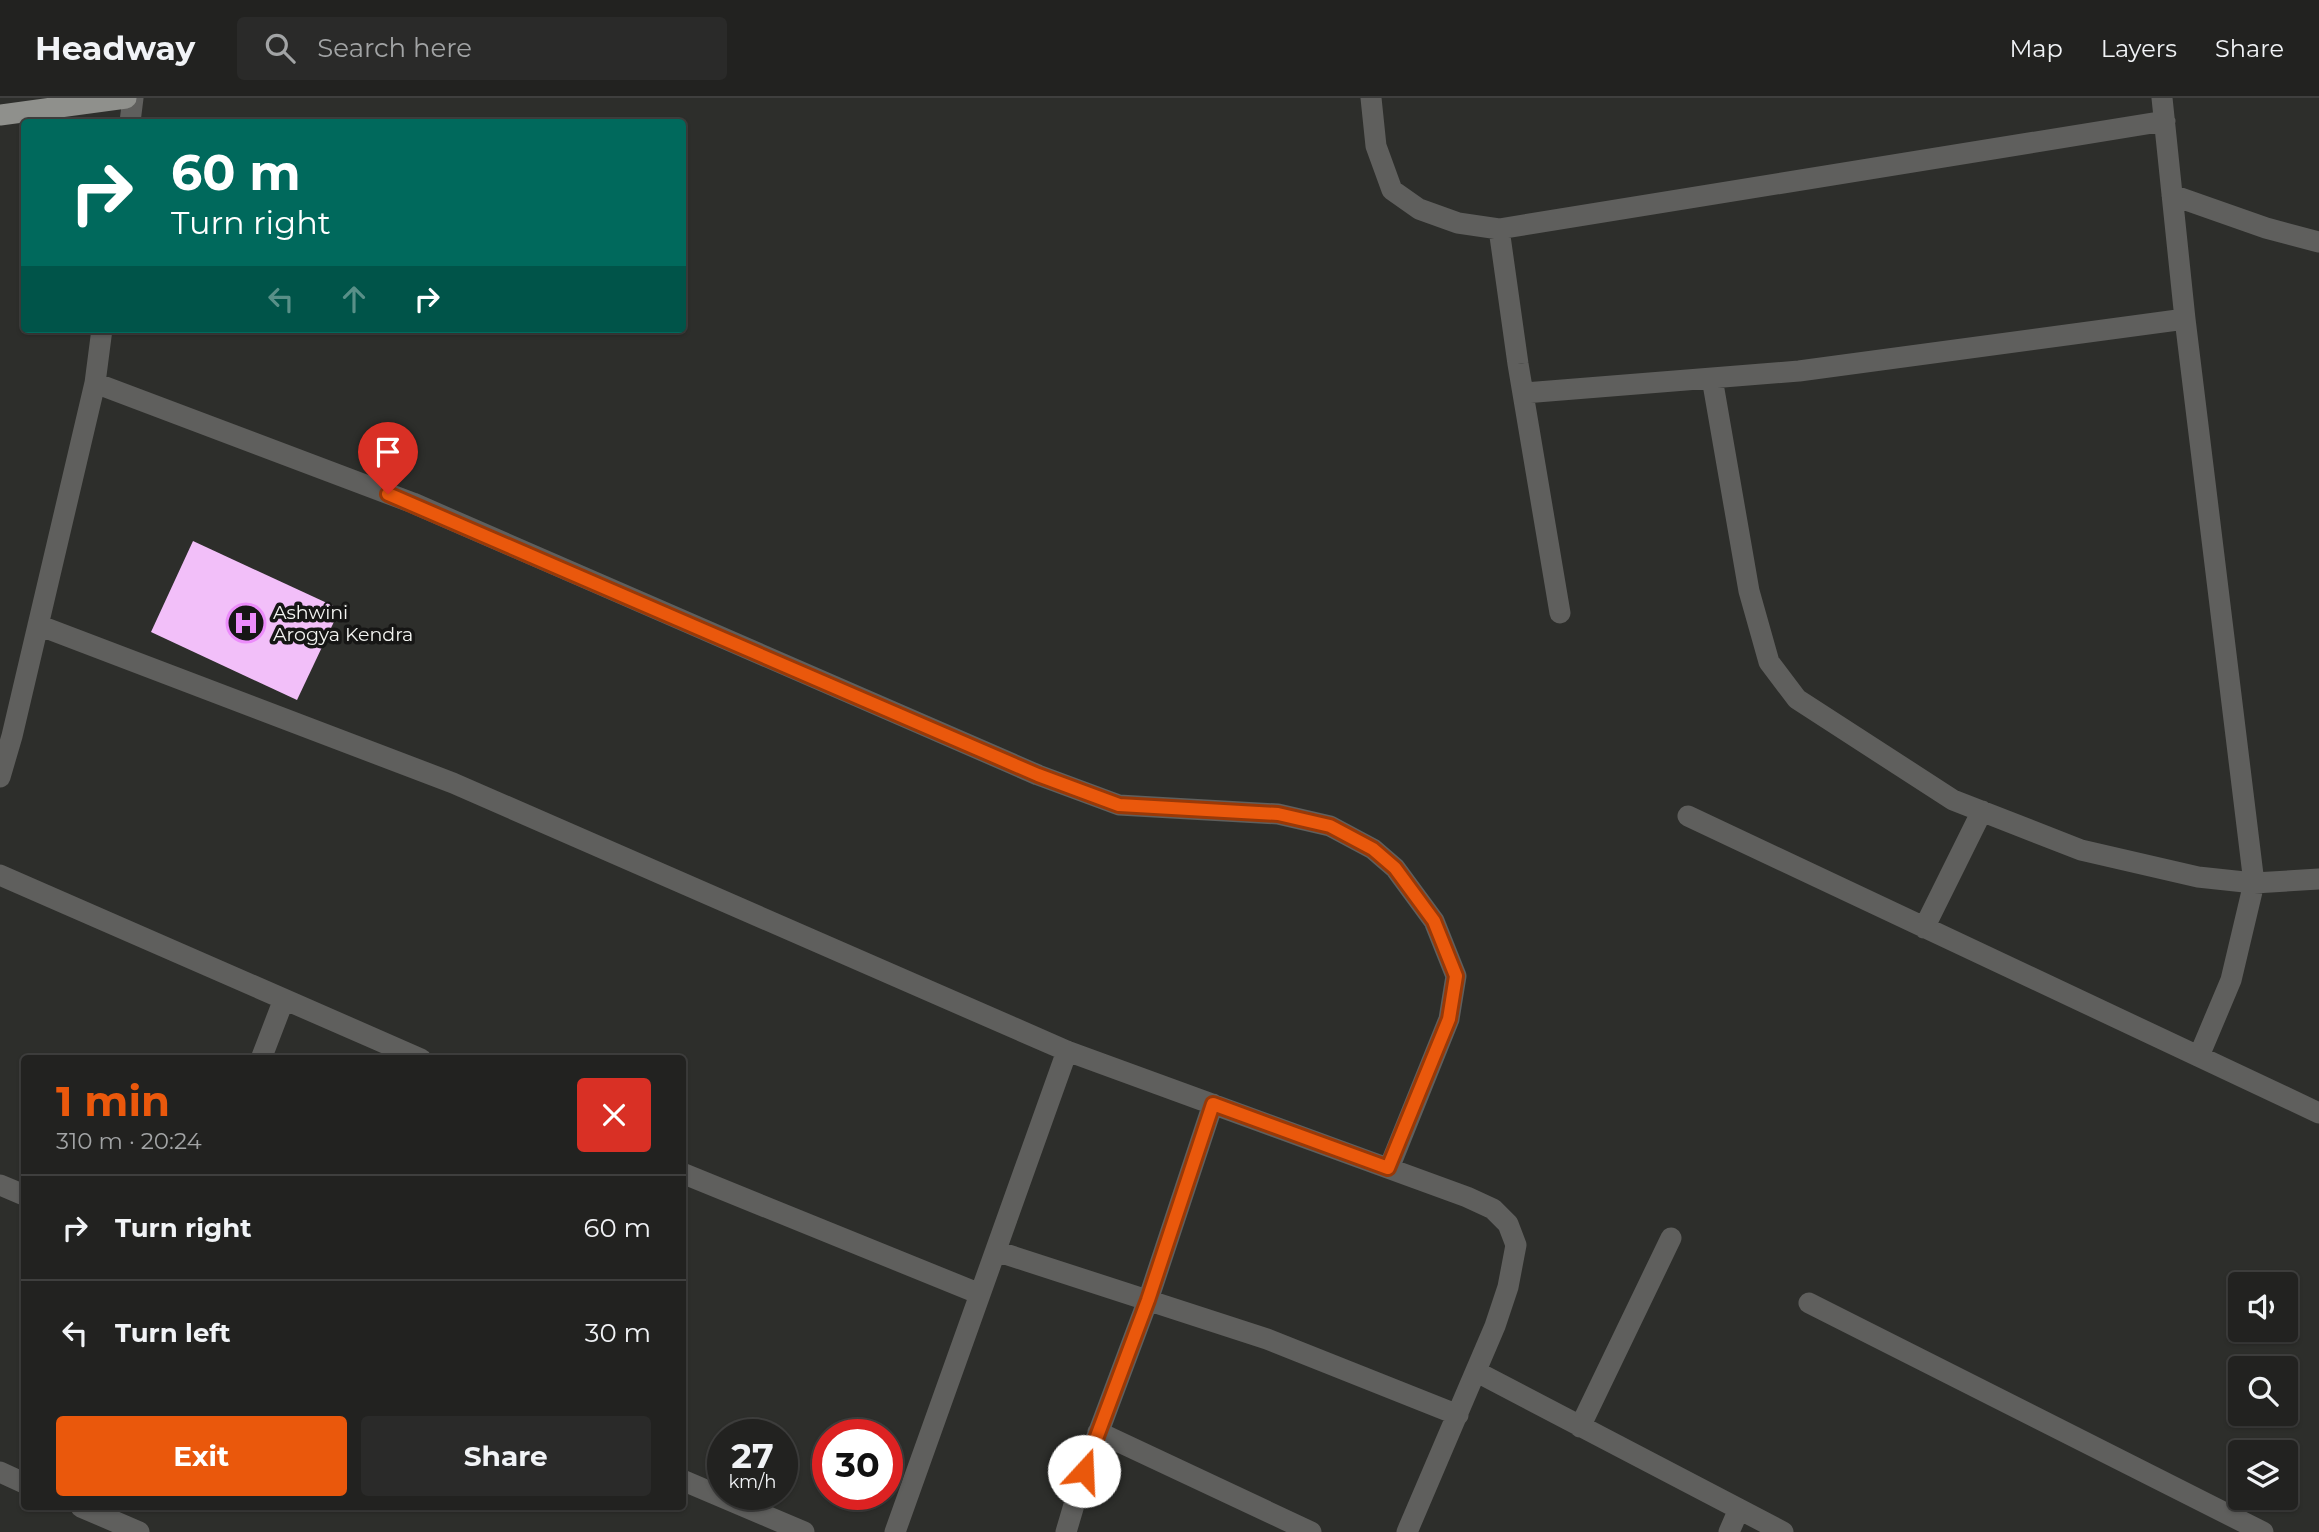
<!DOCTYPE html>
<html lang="en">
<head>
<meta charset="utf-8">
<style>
  :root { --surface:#222220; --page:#2a2a29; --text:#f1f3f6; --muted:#a2a4a5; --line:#3f3f3e; --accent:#ea580c }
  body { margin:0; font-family:Montserrat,sans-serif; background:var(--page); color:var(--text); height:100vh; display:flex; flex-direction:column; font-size:26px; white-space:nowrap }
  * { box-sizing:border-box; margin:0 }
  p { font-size:23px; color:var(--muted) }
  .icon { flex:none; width:38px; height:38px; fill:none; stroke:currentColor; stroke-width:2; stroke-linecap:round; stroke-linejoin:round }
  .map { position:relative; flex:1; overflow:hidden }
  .side { position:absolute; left:21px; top:957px; width:665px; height:455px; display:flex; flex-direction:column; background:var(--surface); border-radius:7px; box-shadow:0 2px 5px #0004,0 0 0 2px var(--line) }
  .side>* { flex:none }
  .guide { position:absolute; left:21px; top:21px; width:665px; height:214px; border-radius:7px; box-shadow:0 2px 5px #0004,0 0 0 2px var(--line); background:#00695c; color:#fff; overflow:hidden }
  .tools { position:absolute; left:2228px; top:1174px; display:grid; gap:14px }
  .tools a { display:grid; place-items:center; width:70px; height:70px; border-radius:7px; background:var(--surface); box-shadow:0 2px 5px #0004,0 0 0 2px var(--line); font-size:35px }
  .speed { position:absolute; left:707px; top:1321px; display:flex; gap:14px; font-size:35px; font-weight:700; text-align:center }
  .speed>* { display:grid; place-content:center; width:91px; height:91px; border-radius:50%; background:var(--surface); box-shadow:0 2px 5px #0004,0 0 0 2px var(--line); line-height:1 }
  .speed small { font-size:18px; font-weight:400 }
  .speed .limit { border:10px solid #d22; background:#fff; color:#111 }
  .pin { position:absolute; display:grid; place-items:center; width:60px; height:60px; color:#fff; margin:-72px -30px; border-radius:50% 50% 50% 0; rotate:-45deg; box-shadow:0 0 7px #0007 }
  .pin .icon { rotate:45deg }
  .me { position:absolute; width:77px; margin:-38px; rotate:20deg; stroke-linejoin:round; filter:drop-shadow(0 0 5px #0008) }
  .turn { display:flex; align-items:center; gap:24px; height:147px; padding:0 35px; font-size:32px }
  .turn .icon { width:91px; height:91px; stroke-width:2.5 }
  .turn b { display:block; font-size:49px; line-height:60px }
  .lanes { display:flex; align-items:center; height:66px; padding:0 35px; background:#0003; justify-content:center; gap:35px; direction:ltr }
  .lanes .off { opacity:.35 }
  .round { display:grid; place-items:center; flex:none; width:74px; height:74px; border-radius:7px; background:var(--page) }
  .overview { display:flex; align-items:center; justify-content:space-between; height:119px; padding:0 35px }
  h1 { font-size:42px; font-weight:700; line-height:52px; color:var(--accent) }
  .primary-button { display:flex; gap:14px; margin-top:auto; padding:14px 35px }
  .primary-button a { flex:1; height:80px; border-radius:7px; background:var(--accent); color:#fff; font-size:28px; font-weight:700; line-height:80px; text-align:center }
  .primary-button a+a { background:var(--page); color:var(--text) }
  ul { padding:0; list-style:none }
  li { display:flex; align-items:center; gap:21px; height:105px; padding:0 35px; border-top:2px solid var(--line) }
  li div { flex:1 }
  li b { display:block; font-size:26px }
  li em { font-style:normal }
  header { display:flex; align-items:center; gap:42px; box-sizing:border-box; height:98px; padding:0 35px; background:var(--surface); border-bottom:2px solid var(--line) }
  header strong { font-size:33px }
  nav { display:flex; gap:38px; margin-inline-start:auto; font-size:24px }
  .search { width:490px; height:63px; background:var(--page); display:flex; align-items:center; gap:18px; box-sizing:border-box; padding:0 24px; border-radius:7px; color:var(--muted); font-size:26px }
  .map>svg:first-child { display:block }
  .building { fill:#f2bff9 }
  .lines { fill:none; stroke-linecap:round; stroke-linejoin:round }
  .minor { stroke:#5f5f5d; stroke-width:21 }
  .major { stroke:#8f908c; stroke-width:21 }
  .route-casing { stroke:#983908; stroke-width:18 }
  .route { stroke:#ea580c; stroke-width:12 }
  .labels { text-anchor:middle; stroke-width:7; stroke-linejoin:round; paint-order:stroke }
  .poi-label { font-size:19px; fill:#f3f4f1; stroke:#161615; text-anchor:start }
</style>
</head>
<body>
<header>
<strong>Headway</strong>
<div class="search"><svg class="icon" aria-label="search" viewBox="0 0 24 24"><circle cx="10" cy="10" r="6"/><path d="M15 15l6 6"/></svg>Search here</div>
<nav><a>Map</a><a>Layers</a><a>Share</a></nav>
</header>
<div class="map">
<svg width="2319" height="1434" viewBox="0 0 2319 1434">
  <rect width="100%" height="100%" fill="#2d2e2b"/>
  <!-- building -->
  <path class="building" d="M193,443L340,511L297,602L151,534Z"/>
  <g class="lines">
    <!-- minor -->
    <path class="minor" d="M1371,0L1376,48L1392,92L1419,111L1458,125L1499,131L2165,23
      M2162,0L2185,221L2254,785L2319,781
      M130,24L133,0
      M2172,97L2266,130L2319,144
      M1499,131L1518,266L1560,515
      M1712,280L1749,493L1769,564L1797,601L1953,702L2081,752L2198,779L2254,785L2231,882L2199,958
      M95,285L413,405L1038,677L1119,707L1278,716L1330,728L1373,751L1395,770L1434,823L1456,878L1449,921L1389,1070
      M1524,295L1799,273L2185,221
      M38,527L453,685L1067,953L1467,1099L1493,1111L1508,1126L1516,1147L1508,1189L1495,1228L1407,1434
      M0,679L12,638L95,285L102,231
      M1688,718L2319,1015
      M0,777L421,961
      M1924,830L1982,713
      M261,961L284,901
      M682,1075L980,1196
      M0,1087L24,1097
      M996,1153L1267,1241L1458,1317
      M1809,1205L2263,1434
      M1477,1274L1783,1434
      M1580,1329L1671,1140
      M1098,1334L1311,1434
      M0,1374L24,1385
      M682,1382L804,1434
      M81,1409L139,1434
      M895,1434L1067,953
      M1066,1434L1084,1373L1148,1202L1213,1006
      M1729,1434L1739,1411"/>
    <!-- major -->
    <path class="major" d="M0,17L126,0"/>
  </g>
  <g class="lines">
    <defs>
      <path id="route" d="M388,396L1038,677L1119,707L1278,716L1330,728L1373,751L1395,770L1434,823L1456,878L1449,921L1388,1070L1213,1006L1148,1202L1084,1373"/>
    </defs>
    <!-- route casing -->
    <use href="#route" class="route-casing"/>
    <!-- route -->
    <use href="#route" class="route"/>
  </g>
  <!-- icons -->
  <defs>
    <symbol id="hospital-ring" viewBox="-11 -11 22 22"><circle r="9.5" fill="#161615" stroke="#ec8cfb" stroke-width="1.5"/><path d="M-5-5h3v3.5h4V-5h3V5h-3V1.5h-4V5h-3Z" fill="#ec8cfb"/></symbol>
  </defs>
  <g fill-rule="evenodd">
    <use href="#hospital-ring" x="224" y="503" width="44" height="44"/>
  </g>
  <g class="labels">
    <!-- poi labels -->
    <g class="poi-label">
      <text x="273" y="521">Ashwini<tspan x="273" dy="22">Arogya Kendra</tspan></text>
    </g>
  </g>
</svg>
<div class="tools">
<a><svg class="icon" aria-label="sound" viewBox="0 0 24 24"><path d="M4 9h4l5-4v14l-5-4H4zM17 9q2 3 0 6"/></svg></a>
<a><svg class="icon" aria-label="search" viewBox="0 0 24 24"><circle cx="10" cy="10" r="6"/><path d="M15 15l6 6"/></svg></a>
<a><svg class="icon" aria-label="layers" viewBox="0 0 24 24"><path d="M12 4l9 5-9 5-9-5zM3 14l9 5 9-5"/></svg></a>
</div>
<div class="speed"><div>27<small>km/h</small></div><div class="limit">30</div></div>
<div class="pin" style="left:388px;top:396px;background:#d93025"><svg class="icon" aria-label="arrive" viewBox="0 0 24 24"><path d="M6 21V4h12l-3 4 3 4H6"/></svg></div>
<svg class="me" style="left:1084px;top:1373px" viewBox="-20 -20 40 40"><circle r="19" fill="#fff"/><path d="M0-13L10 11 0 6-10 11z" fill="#ea580c"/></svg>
<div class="guide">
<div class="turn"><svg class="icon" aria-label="right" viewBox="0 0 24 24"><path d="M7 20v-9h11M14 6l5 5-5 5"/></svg><div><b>60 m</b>Turn right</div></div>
<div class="lanes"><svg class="icon off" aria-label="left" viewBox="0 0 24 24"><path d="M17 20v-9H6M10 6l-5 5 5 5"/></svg><svg class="icon off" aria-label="ahead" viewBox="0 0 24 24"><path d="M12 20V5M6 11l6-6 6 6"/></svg><svg class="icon" aria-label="right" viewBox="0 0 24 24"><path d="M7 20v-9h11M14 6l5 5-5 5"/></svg></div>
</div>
<section class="side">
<div class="overview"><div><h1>1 min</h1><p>310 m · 20:24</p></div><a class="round" style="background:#d93025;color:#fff"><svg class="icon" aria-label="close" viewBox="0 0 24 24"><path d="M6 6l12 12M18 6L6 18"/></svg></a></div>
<ul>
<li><svg class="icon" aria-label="right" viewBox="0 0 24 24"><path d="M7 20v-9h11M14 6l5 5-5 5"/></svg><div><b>Turn right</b></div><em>60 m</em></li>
<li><svg class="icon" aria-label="left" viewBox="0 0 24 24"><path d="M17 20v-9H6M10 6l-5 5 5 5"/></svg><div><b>Turn left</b></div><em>30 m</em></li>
</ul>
<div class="primary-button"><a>Exit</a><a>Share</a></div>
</section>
</div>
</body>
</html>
